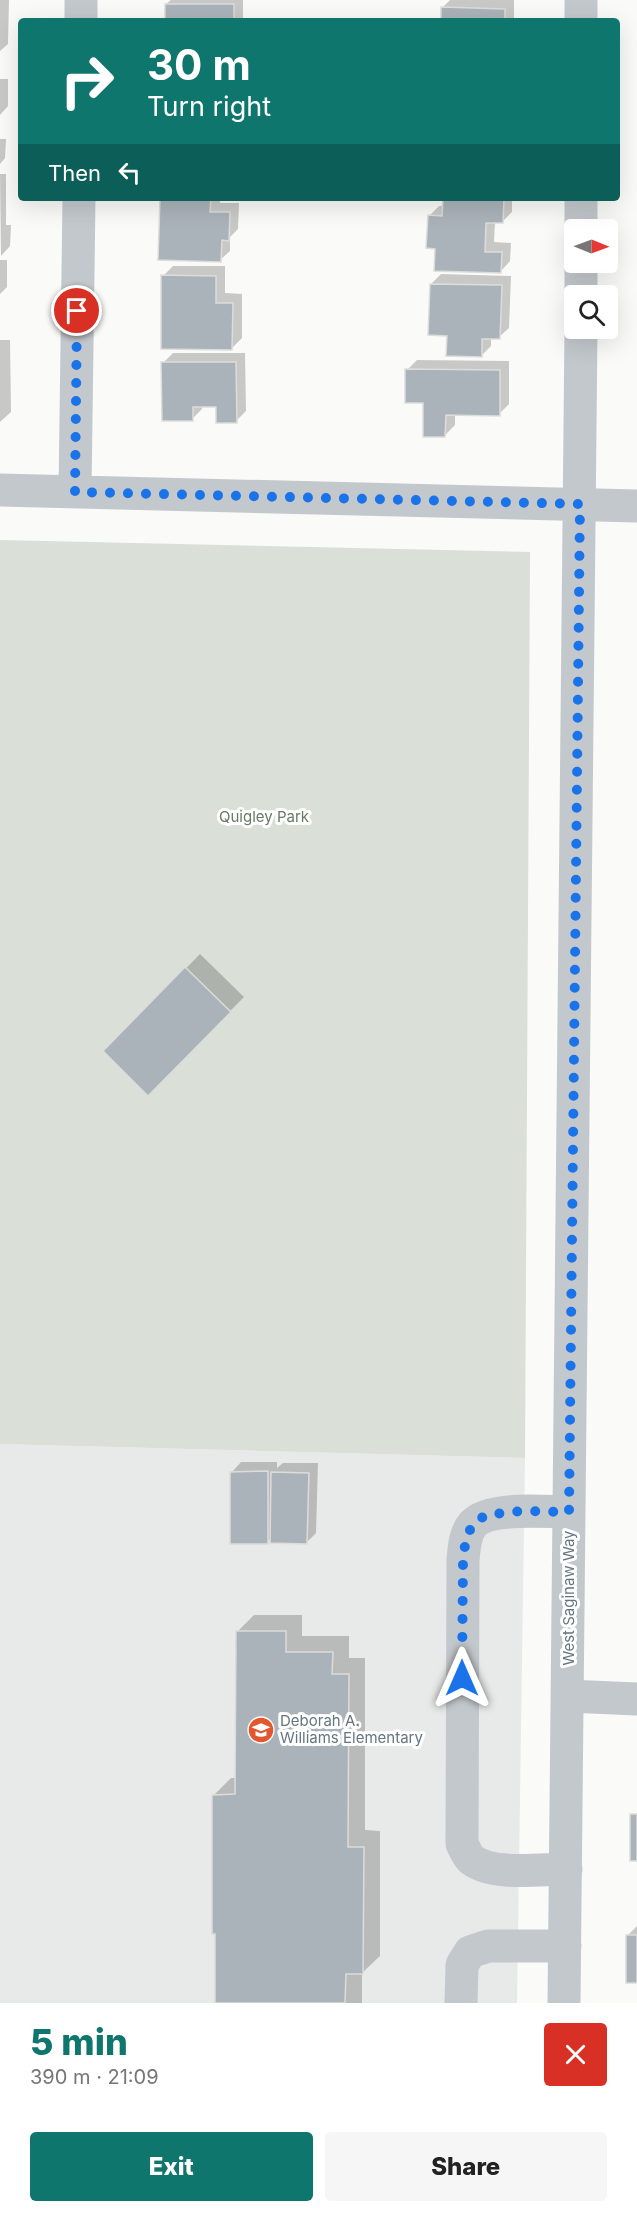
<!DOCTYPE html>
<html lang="en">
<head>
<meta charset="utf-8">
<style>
  :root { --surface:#fff; --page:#f6f6f6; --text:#222; --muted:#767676; --accent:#0f766e }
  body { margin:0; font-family:Inter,sans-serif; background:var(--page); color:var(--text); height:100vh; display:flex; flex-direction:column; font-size:22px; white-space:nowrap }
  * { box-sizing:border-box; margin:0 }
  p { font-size:20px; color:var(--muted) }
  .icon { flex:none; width:33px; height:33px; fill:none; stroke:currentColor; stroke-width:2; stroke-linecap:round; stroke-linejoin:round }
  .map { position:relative; height:2003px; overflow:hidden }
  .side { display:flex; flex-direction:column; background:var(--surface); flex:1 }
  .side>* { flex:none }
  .top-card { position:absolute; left:18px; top:18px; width:602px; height:183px; border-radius:6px; box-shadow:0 6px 24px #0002; background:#0f766e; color:#fff; overflow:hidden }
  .needle { width:39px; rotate:91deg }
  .buttons { position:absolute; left:564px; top:219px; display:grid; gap:12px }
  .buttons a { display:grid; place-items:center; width:54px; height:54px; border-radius:6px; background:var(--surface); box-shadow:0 6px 24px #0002; font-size:30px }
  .pin { position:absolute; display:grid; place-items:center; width:51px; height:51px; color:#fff; margin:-26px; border:3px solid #fff; border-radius:50%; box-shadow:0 2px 6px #0007 }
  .me { position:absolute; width:66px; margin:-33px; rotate:0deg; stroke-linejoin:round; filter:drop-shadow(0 0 4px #0008) }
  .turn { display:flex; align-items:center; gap:21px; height:126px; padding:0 30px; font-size:27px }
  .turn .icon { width:78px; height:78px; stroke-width:2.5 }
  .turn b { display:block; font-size:42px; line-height:51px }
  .then { display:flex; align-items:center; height:57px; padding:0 30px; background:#0003; gap:12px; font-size:22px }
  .round { display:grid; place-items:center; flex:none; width:63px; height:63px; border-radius:6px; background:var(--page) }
  .headline { display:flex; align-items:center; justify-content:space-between; height:102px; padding:0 30px }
  h1 { font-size:36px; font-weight:800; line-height:45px; color:var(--accent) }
  .action { display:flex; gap:12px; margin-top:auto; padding:12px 30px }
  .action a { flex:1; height:69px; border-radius:6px; background:var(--accent); color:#fff; font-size:24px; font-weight:800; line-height:69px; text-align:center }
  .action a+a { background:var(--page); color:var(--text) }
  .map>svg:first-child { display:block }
  .built { fill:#e8e9e9 }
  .green { fill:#dadfd7 }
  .shadow { fill:#0003 }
  .building { fill:#aab3b9; stroke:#dcdcda; stroke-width:1.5 }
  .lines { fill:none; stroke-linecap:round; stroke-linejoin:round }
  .minor { stroke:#c3c8cc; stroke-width:33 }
  .route { stroke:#1a73e8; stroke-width:10; stroke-dasharray:0 18 }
  .labels { text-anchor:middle; stroke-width:6; stroke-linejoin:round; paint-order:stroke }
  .park-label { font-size:15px; fill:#687a64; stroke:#fff }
  .street-label { font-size:15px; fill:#657683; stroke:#fff }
  .poi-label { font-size:15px; fill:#657683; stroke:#fff; text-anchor:start }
</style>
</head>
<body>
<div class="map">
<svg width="637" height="2003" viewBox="0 0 637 2003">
  <rect width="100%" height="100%" fill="#fafaf8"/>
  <!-- built -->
  <path class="built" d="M0,1444L525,1458L517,2003H0Z"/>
  <!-- green -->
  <path class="green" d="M0,540L530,552L525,1458L0,1444Z"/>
  <!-- shadow -->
  <path class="shadow" d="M0,0H9L8,44L0,51Z
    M171,0H243V21H166V4Z
    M450,0H514V21H442L443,7Z
    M0,79H8V106L0,115Z
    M0,139H6L5,158L0,164Z
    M0,174H6V225H11L10,246L1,256Z
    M162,198H220V203H239L238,229L230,237V251L220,260Z
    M444,198H512V212L502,222H495L494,242L511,243L510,261L501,271L436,248L429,216L439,206H444Z
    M0,260H7V287L0,294Z
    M173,266H225V293L242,294V338L232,348L163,276Z
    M441,274L511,276L509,328L499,337H491V346L481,356L448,334L431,284Z
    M0,340H10L11,412L0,422Z
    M173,353H245L246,411L236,421L217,406H202V409L192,419L163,363Z
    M417,360L509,361V404L499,414H455V425L445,435L407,370Z
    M200,954L244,997L148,1094L105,1051Z
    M241,1462H277V1468L283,1463H318L316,1533L306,1543L271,1538L267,1542L232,1472Z
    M254,1615H302V1636H349V1658H365V1830L380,1831V1956L362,1973V2003H217L214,1795L231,1778H237V1632Z
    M637,1926V1982L627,1936Z"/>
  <!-- building -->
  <path class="building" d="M165,4H234V21H165Z
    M441,7L505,9V21H441Z
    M160,198H211L210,212H230L229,241L222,240L221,262L158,260Z
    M443,198H504L503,223H486L485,252H502L501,273L434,271L435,249L426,248L428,215L442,216Z
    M161,275L216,276V303H233L232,350L161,349Z
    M430,284L502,285L500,339H482V357L446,356L447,336L428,335Z
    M161,362H236L237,423H216V407H193V421H162Z
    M405,369L500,370V416L446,415L445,437H423V403H405Z
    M185,967L231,1012L148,1096L103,1051Z
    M268,1471V1544H230V1472Z
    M271,1472L309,1473L307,1544L270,1543Z
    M236,1631H286V1652H333L332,1674H349L348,1847H364L363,1974H346L345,2003H215V1934H212V1795L235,1794Z
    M630,1814H637V1861H630Z
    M626,1935H637V1983H626Z"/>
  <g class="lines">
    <!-- minor -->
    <path class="minor" d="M81,21V0
      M581,21V0
      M581,230V198
      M581,296V262
      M0,490L637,506
      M75,492L79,198
      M568,1696L637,1699
      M566,1869C540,1869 493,1876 472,1860C467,1856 465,1849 462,1844L463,1560C464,1548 465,1533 473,1524C490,1506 546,1512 569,1512
      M461,2003L462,1965L470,1952L488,1946H565
      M564,2003L581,328"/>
  </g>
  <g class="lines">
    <!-- route -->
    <path class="route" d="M77,311L75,492L580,504L569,1512L521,1511L486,1515L473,1524L466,1538L463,1560L462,1678"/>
  </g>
  <!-- icons -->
  <defs>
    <symbol id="school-disc" viewBox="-11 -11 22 22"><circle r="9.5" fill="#e4572e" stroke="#fff"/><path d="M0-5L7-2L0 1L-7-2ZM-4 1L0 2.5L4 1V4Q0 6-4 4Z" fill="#fff"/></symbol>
  </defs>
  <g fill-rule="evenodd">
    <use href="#school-disc" x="246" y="1715" width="30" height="30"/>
  </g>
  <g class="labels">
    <!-- park labels -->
    <g class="park-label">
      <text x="264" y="822">Quigley Park</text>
    </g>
    <!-- street labels -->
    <g class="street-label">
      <text transform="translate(569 1598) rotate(-90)" y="5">West Saginaw Way</text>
    </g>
    <!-- poi labels -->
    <g class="poi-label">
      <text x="280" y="1726">Deborah A.<tspan x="280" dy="17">Williams Elementary</tspan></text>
    </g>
  </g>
</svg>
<div class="buttons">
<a><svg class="needle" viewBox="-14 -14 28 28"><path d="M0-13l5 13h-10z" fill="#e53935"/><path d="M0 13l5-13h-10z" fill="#767676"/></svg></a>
<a><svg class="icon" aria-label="search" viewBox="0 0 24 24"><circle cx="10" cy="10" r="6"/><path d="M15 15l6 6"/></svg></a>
</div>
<div class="pin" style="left:77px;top:311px;background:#d93025"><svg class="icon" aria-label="arrive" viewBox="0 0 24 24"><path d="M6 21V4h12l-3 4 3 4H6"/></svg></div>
<svg class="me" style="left:462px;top:1678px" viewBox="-20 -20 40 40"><path d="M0-17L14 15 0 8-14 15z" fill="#1a73e8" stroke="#fff" stroke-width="4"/></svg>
<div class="top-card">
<div class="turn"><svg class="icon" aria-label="right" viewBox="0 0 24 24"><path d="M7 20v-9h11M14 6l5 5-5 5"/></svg><div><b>30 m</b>Turn right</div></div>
<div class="then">Then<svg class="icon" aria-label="left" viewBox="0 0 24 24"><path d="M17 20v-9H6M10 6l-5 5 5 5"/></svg></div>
</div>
</div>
<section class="side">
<div class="headline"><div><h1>5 min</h1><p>390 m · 21:09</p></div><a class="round" style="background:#d93025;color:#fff"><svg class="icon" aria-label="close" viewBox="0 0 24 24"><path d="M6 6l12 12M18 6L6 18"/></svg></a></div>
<div class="action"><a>Exit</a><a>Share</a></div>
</section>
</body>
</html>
